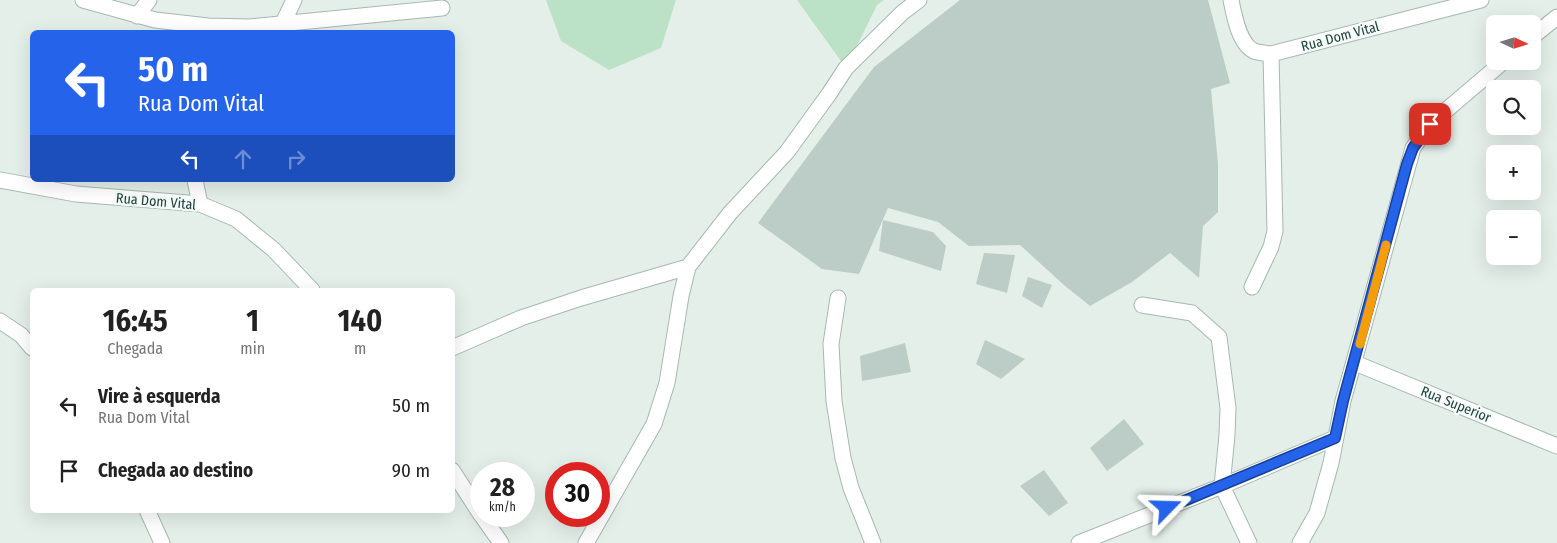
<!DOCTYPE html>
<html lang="pt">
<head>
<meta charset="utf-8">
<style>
  :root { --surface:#fff; --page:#f6f6f6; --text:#222; --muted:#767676 }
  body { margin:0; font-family:"Fira Sans Condensed",sans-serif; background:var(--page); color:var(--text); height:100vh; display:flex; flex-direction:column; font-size:19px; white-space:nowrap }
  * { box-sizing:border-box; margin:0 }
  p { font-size:16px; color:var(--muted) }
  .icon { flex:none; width:28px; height:28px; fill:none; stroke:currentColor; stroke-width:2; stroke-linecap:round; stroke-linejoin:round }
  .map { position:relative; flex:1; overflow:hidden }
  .panel { position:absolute; left:30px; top:288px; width:425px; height:225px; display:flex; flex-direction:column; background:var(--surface); border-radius:8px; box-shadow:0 5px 20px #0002 }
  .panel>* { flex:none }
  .guide { position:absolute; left:30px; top:30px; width:425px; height:152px; border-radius:8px; box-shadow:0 5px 20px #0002; background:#2563eb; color:#fff; overflow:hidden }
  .needle { width:32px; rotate:94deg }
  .tools { position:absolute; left:1486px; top:15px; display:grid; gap:10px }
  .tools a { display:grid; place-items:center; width:55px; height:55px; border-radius:8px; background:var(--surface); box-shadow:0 5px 20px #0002; font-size:25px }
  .speed { position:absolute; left:470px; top:462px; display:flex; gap:10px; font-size:25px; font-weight:700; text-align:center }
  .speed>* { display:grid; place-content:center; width:65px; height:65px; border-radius:50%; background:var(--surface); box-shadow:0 5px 20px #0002; line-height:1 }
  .speed small { font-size:12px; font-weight:400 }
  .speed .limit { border:8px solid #d22; background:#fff; color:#111 }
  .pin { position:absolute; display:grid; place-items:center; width:42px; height:42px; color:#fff; margin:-21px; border-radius:10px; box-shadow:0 2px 8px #0006 }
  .me { position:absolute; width:55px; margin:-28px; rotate:68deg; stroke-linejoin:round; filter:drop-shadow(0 0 4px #0008) }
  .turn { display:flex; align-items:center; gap:18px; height:105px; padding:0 25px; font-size:22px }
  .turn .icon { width:65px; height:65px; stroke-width:2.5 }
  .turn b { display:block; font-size:35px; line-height:42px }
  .lanes { display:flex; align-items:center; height:48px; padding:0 25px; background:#0003; justify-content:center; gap:25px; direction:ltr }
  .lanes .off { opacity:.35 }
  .eta { display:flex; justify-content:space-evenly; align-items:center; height:85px; text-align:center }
  .eta b { font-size:30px; font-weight:700; line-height:35px }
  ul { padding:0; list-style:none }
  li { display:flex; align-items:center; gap:15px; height:65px; padding:0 25px }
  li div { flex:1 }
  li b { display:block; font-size:19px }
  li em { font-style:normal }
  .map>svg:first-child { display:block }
  .green { fill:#bbe2c6 }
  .building { fill:#bbcdc6 }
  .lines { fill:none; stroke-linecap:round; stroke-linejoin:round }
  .minor-casing { stroke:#a6b8b2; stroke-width:17 }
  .minor { stroke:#fff; stroke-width:15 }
  .route-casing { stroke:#184099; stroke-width:12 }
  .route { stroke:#2563eb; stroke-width:9 }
  .slow { stroke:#f59e0b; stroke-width:9 }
  .labels { text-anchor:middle; stroke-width:4.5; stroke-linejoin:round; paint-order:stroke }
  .street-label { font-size:14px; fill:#21433b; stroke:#f5fbf8 }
</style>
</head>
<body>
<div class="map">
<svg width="1557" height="543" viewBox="0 0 1557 543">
  <rect width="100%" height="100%" fill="#e4efea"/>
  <!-- green -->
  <path class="green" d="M546,0H676L661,48L609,70L561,41Z
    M797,0H884L877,5L846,68Z"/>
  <!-- building -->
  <path class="building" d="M960,0H1208L1230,83L1211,89L1218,164V212L1203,226L1199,278L1170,253L1132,282L1090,306L1064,285L1020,245L969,246L938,222L888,208L859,274L822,269L758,223L874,67Z
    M883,220L933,232L946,246L941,271L879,251Z
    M984,253L1015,255L1007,293L976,284Z
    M1028,277L1052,285L1042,308L1022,296Z
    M985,340L1025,359L1001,379L976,364Z
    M905,343L911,372L862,381L860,356Z
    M1124,419L1144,444L1107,471L1090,448Z
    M1044,470L1068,503L1049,516L1020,486Z"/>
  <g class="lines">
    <defs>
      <path id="minor" d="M83,0L155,20L208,26L249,27L442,8
        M1231,0C1234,15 1239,44 1254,51C1259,53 1265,53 1271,54L1481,0
        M137,16L149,0
        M283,23L294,0
        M1532,37L1557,17
        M0,180L76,194L200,204L236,219L274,250L312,290
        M195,180L200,204
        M1252,287L1271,247L1275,231L1271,54
        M838,298L831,344L834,401L843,458L851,488L873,543
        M1142,305L1192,313L1219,337L1228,408L1227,435L1222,486L1249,543
        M0,321L21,335L32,348
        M452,348L521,318L581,298L688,267
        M1355,363L1557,446
        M452,470L481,515
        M147,510L162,543
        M482,516L501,543
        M586,543L654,424L667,383L681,296L688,267L730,213L787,152L829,94L846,68L903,12L919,0
        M1079,543L1222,486L1335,438
        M1300,543L1317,513L1331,463L1343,401L1413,148L1430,124L1504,61"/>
    </defs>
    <!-- minor casing -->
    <use href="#minor" class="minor-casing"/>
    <!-- minor -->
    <use href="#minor" class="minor"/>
  </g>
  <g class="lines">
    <defs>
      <path id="route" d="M1167,508L1335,438L1343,401L1407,164L1413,148L1430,124"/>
    </defs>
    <!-- route casing -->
    <use href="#route" class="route-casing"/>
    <!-- route -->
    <use href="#route" class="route"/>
    <!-- slow -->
    <path class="slow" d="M1360,344L1386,245"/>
  </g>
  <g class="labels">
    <!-- street labels -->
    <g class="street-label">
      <text transform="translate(1340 36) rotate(-15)" y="5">Rua Dom Vital</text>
      <text transform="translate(156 201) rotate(5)" y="5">Rua Dom Vital</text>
      <text transform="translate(1456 404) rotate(22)" y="5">Rua Superior</text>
    </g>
  </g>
</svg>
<div class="tools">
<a><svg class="needle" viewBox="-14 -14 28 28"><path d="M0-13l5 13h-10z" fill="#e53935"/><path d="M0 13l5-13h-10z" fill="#767676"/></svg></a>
<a><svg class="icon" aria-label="search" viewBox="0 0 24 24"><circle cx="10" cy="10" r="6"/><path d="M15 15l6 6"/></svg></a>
<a>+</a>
<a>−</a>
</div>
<div class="speed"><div>28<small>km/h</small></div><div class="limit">30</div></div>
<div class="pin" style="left:1430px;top:124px;background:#d93025"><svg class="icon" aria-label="arrive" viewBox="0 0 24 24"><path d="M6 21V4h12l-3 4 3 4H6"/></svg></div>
<svg class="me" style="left:1167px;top:508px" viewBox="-20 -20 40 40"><path d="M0-17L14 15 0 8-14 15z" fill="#2563eb" stroke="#fff" stroke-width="4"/></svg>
<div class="guide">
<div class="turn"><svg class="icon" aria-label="left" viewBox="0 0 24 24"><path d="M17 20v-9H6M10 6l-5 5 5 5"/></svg><div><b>50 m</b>Rua Dom Vital</div></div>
<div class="lanes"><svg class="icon" aria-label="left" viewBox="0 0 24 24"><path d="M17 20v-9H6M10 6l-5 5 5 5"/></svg><svg class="icon off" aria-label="ahead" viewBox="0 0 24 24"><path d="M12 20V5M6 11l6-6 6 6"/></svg><svg class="icon off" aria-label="right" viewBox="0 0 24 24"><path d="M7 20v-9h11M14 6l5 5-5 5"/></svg></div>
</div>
<section class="panel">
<div class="eta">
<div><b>16:45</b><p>Chegada</p></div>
<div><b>1</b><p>min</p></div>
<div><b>140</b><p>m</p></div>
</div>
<ul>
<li><svg class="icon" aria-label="left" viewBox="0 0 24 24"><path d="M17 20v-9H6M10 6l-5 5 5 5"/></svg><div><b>Vire à esquerda</b><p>Rua Dom Vital</p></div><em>50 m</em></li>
<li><svg class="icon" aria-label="arrive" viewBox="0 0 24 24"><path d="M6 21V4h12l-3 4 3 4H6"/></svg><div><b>Chegada ao destino</b></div><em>90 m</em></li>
</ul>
</section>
</div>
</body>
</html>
